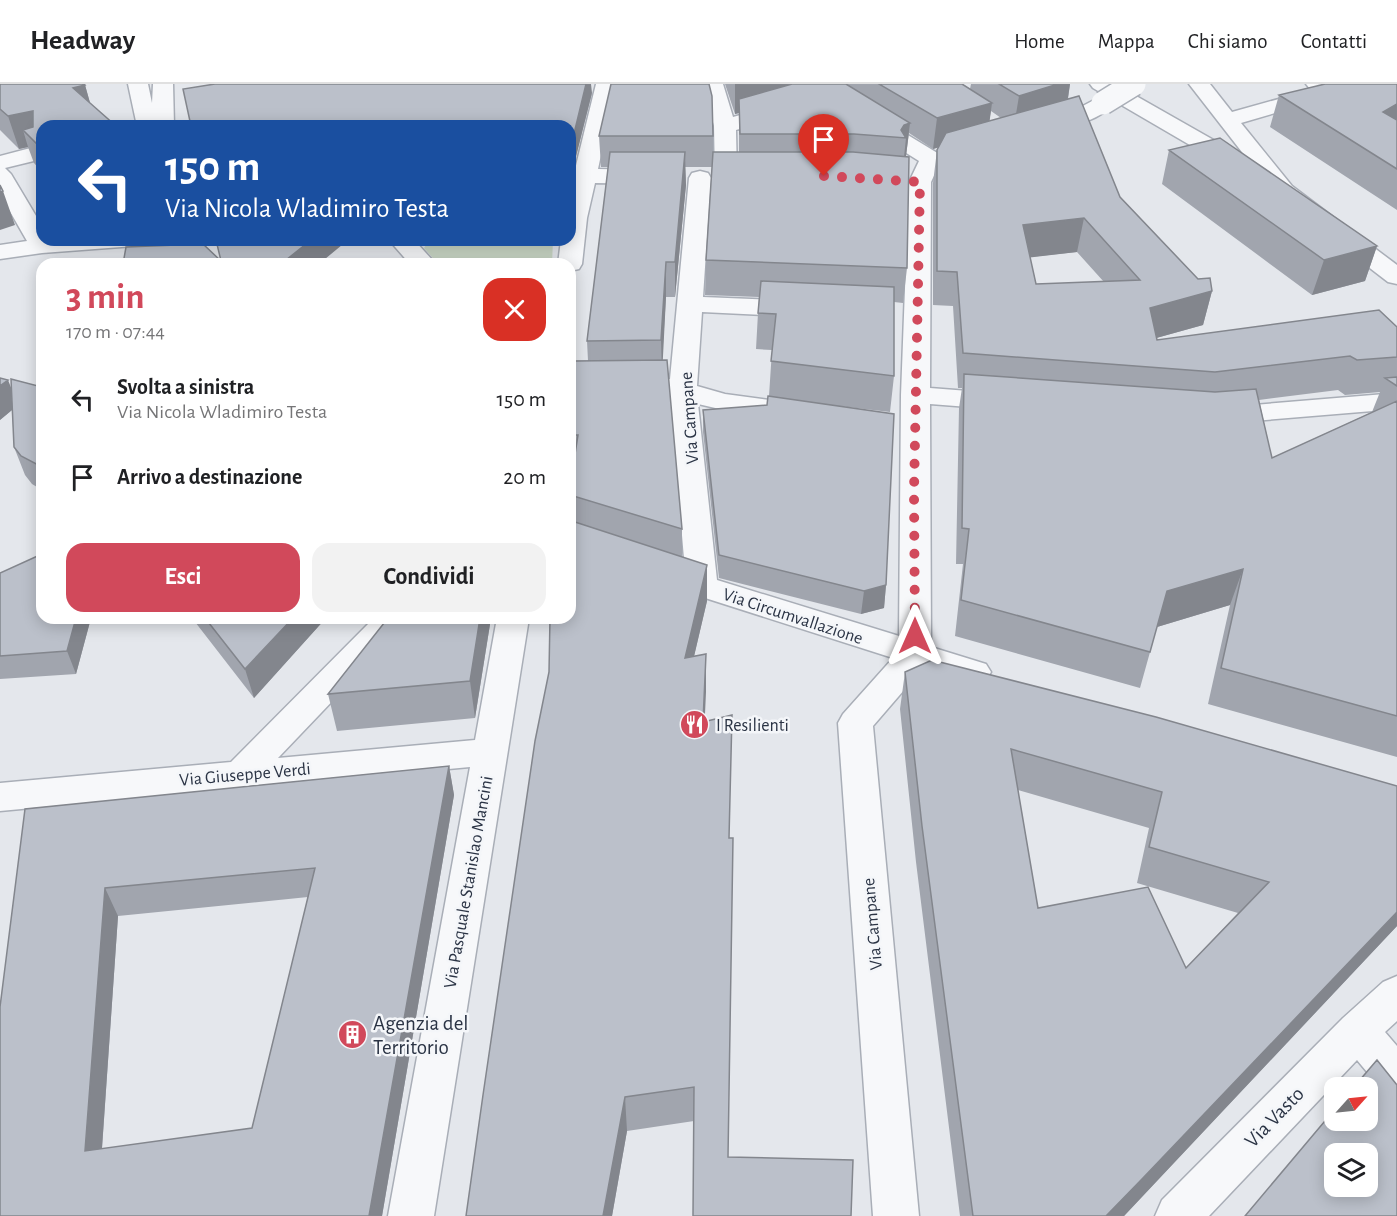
<!DOCTYPE html>
<html lang="it">
<head>
<meta charset="utf-8">
<style>
  :root { --surface:#fff; --page:#f2f2f2; --text:#202124; --muted:#757577; --line:#e0e0e0; --accent:#d1495b }
  body { margin:0; font-family:"Alegreya Sans",sans-serif; background:var(--page); color:var(--text); height:100vh; display:flex; flex-direction:column; font-size:22px; white-space:nowrap }
  * { box-sizing:border-box; margin:0 }
  p { font-size:20px; color:var(--muted) }
  .icon { flex:none; width:33px; height:33px; fill:none; stroke:currentColor; stroke-width:2; stroke-linecap:round; stroke-linejoin:round }
  .map { position:relative; flex:1; overflow:hidden }
  .sheet { position:absolute; left:36px; top:174px; width:540px; height:366px; display:flex; flex-direction:column; background:var(--surface); border-radius:18px; box-shadow:0 3px 15px #0003 }
  .sheet>* { flex:none }
  .hud { position:absolute; left:36px; top:36px; width:540px; height:126px; border-radius:18px; box-shadow:0 3px 15px #0003; background:#1a4fa0; color:#fff; overflow:hidden }
  .needle { width:39px; rotate:63deg }
  .fabs { position:absolute; left:1324px; top:993px; display:grid; gap:12px }
  .fabs a { display:grid; place-items:center; width:54px; height:54px; border-radius:12px; background:var(--surface); box-shadow:0 3px 15px #0003; font-size:30px }
  .pin { position:absolute; display:grid; place-items:center; width:51px; height:51px; color:#fff; margin:-62px -26px; border-radius:50% 50% 50% 0; rotate:-45deg; box-shadow:0 0 6px #0007 }
  .pin .icon { rotate:45deg }
  .me { position:absolute; width:66px; margin:-33px; rotate:0deg; stroke-linejoin:round; filter:drop-shadow(0 0 4px #0008) }
  .turn { display:flex; align-items:center; gap:21px; height:126px; padding:0 30px; font-size:27px }
  .turn .icon { width:78px; height:78px; stroke-width:2.5 }
  .turn b { display:block; font-size:42px; line-height:51px }
  .round { display:grid; place-items:center; flex:none; width:63px; height:63px; border-radius:18px; background:var(--page) }
  .overview { display:flex; align-items:center; justify-content:space-between; height:102px; padding:0 30px }
  h1 { font-size:36px; font-weight:600; line-height:45px; color:var(--accent) }
  .button { display:flex; gap:12px; margin-top:auto; padding:12px 30px }
  .button a { flex:1; height:69px; border-radius:18px; background:var(--accent); color:#fff; font-size:24px; font-weight:600; line-height:69px; text-align:center }
  .button a+a { background:var(--page); color:var(--text) }
  ul { padding:0; list-style:none }
  li { display:flex; align-items:center; gap:18px; height:78px; padding:0 30px }
  li div { flex:1 }
  li b { display:block; font-size:22px }
  li em { font-style:normal }
  header { display:flex; align-items:center; gap:36px; box-sizing:border-box; height:84px; padding:0 30px; background:var(--surface); border-bottom:2px solid var(--line) }
  header strong { font-size:28px }
  nav { display:flex; gap:33px; margin-inline-start:auto; font-size:21px }
  .map>svg:first-child { display:block }
  .green { fill:#c9d6c5 }
  .lines { fill:none; stroke-linecap:round; stroke-linejoin:round }
  .minor-casing { stroke:#a9aeb7; stroke-width:3 }
  .minor { fill:#f7f8fa; fill-rule:evenodd }
  .minor-bridge-casing { stroke:#a9aeb7; stroke-width:26; stroke-linecap:butt }
  .minor-bridge { stroke:#f7f8fa; stroke-width:23 }
  .wall { fill:#a1a5ae; fill-rule:evenodd }
  .shaded-wall { fill:#83868d }
  .building { fill:#bbc0ca; stroke:#83868d; stroke-width:1.5; fill-rule:evenodd }
  .route { stroke:#d1495b; stroke-width:10; stroke-dasharray:0 18 }
  .labels { text-anchor:middle; stroke-width:5; stroke-linejoin:round; paint-order:stroke }
  .street-label { font-size:18px; fill:#2b3445; stroke:#f4f6f9 }
  .poi-label { font-size:18px; fill:#2b3445; stroke:#f4f6f9; text-anchor:start }
  .near-poi-label { font-size:21px; fill:#2b3445; stroke:#f4f6f9; text-anchor:start }
  .near-street-label { font-size:21px; fill:#2b3445; stroke:#f4f6f9 }
</style>
</head>
<body>
<header>
<strong>Headway</strong>
<nav><a>Home</a><a>Mappa</a><a>Chi siamo</a><a>Contatti</a></nav>
</header>
<div class="map">
<svg width="1397" height="1132" viewBox="0 0 1397 1132">
  <rect width="100%" height="100%" fill="#e4e7ec"/>
  <!-- green -->
  <path class="green" d="M439,156H553L552,180H438L424,164L426,161Z"/>
  <g class="lines">
    <defs>
      <path id="minor" d="M128,0H148L152,19L153,0H173L174,42H137Z
        M596,0H616L598,85L653,86L661,88L664,93L661,98L653,100L595,99L587,134L582,180L579,185L570,187V180H558L561,156H570V106Z
        M703,0H723L733,33L781,20L789,21L792,26L789,31L736,46L737,93L734,98L726,100L718,98L715,93L714,42Z
        M800,0H824L939,70L942,75L931,98L930,304L1007,310L1017,312L1021,318L1017,324L1007,326L930,320L931,563L986,580L991,588L986,596L974,600L923,584L873,642L919,1132H873L838,639L843,630L893,574L655,498L650,491L655,484L666,480L685,486L670,312L655,308L651,302L655,296L670,295L689,94L692,89L700,87L708,89L711,94L703,213L804,217L813,220L817,225L813,230L804,233L702,228L697,302L725,310L800,320L810,322L814,328L810,334L800,336L724,326L698,320L717,496L899,552L901,311L909,98L919,77L803,4Z
        M1090,0H1115L1247,75L1250,80L1247,85L1239,87L1231,85L1111,15L1114,19C1100,38 1064,44 1043,49L1035,48L1032,43L1035,38L1077,25L1096,15L1110,14L1093,4Z
        M1189,0H1210L1232,28L1311,6L1306,0C1317,0 1333,0 1340,7L1337,11L1241,39L1292,102L1397,181V200L1388,198L1276,112Z
        M42,61V75L5,84L11,90L42,142V156H151L148,161L42,169L0,175V161L27,157L0,110V72Z
        M389,156H414L436,180H410Z
        M1397,309V325L1217,340L1207,338L1203,332L1207,326L1217,324Z
        M374,534H409L404,542L278,674L475,656L497,534H529L434,1132H388L470,683L0,727V699L231,678Z
        M1397,892V937L1385,948L1397,962V1011L1382,1006L1357,976L1209,1132H1155L1162,1116L1343,934L1383,898Z"/>
    </defs>
    <!-- minor casing -->
    <use href="#minor" class="minor-casing"/>
    <!-- minor -->
    <use href="#minor" class="minor"/>
    <defs>
      <path id="minor-bridge" d="M1103,19L1134,0"/>
    </defs>
    <!-- minor-bridge casing -->
    <use href="#minor-bridge" class="minor-bridge-casing"/>
    <!-- minor-bridge -->
    <use href="#minor-bridge" class="minor-bridge"/>
  </g>
  <!-- wall -->
  <path class="wall" d="M0,0L85,1L90,19L42,65V88L34,79L28,63L19,65L0,46Z
    M725,0H967H963L970,5L971,0H1070L1068,15L1120,113L1198,195L1212,207L1203,241L1156,254L1157,256L1397,243V673L1208,620L1230,521L1157,543L1140,604L955,552L963,480H956L959,324L962,304H958L953,222L933,221V99L937,66L939,63L933,65L909,49L906,72L907,184L903,219L894,218V292L890,328L839,322L886,501L884,524L861,530L719,494L703,348V326L767,321L769,312L772,266L756,265L758,229L759,213L705,211L706,176L712,83H685L686,101L675,213H666L662,276L682,445V473L707,517L694,572L706,570L693,1132L694,1037L627,1047L612,1132H466L549,588L572,447L570,428V402L572,388H571L570,372V331L588,277L587,257L608,83H601L599,52H713V76L739,68V29L735,30ZM991,27L1001,34L989,37ZM1077,168L1104,198L1036,200L1030,173ZM1338,306L1345,311L1380,308L1372,328L1272,374L1259,316Z
    M1397,0V126L1270,43L1279,11Z
    M592,9L573,84H570V42Z
    M1169,66L1377,162L1365,197L1312,211L1162,100Z
    M42,303V406L32,400L25,391L14,363L12,326L0,336L11,305Z
    M0,489L42,534H91L76,590L0,595Z
    M192,534H326L254,614Z
    M491,534L475,634L337,647L328,610Z
    M932,576L1397,842L1124,1132H960L916,778L900,625L905,588ZM1018,706L1149,744L1137,799L1238,829L1186,884L1038,824Z
    M449,682L454,711L382,1132H0L25,725ZM308,813L252,1044L102,1065L118,832Z"/>
  <!-- shaded-wall -->
  <path class="shaded-wall" d="M586,0H591L592,9L573,84L572,58Z
    M735,0H808L739,15V29L735,30Z
    M1058,0H1070L1066,26L1014,42L1019,12Z
    M85,1L94,33L73,4Z
    M992,19L988,49L933,65L937,34Z
    M1397,20V47L1383,28Z
    M33,27L37,61L23,46L28,63L19,65L8,32Z
    M910,39L906,72L904,73L906,54L901,46L904,41Z
    M685,68L686,101L675,213V178Z
    M3,107L15,141L0,146V108Z
    M1084,134L1077,168L1017,175L1023,141Z
    M311,156H348L319,180H281Z
    M1377,162L1365,197L1312,211L1324,176Z
    M666,178V213L662,292L661,256Z
    M1212,207L1203,241L1142,258L1150,224Z
    M8,296L18,321L0,336V302Z
    M707,481V517L685,611V574Z
    M1243,485L1230,521L1157,543L1167,507Z
    M886,501L884,524L861,530L864,507Z
    M76,534H91L76,590L67,567Z
    M293,534H326L254,614L245,585Z
    M480,534H491L475,634L470,597Z
    M706,570V608L703,674V638Z
    M449,682L454,711L382,1132H369Z
    M105,804L118,832L100,1092L85,1067Z
    M1397,828V842L1124,1132H1106Z
    M625,1013L627,1047L612,1132H603Z"/>
  <!-- building -->
  <path class="building" d="M0,0H84L85,1L73,4L116,42H42V65L23,46L33,43V27L8,32L0,25Z
    M215,0H586L572,58H570V42H191L183,5Z
    M611,0H709L712,12L713,52H599Z
    M792,0H846L910,39L904,41L901,46L906,54L854,50H740L739,15Z
    M879,0H962L992,19L937,34Z
    M999,0H1058L1019,12Z
    M1325,0H1397V20L1383,28L1397,36V85L1279,11Z
    M1079,12L1120,113L1198,195L1210,194L1212,207L1150,224L1157,256L1379,226L1397,243V273L1357,276L1350,272L1215,288L963,269L957,188L937,187V66L946,49ZM1084,134L1140,196L1036,200L1023,141Z
    M1220,54L1377,162L1324,176L1169,66Z
    M610,68H685L675,178H666L661,256L587,257Z
    M713,68H853L909,73L907,184L706,176Z
    M0,101L3,107L0,108Z
    M216,156H311L281,180H123L126,163L203,160L221,177Z
    M761,197L894,203V292L771,277L776,230L758,229Z
    M667,276L682,445L570,411V402L578,351H570V331L574,277Z
    M964,290L1215,308L1256,305L1272,374L1397,317V632L1221,584L1243,485L1167,507L1150,568L961,516L969,445L962,444Z
    M1397,293V302L1385,294Z
    M0,294L8,296L0,302Z
    M11,295L42,303V383L21,372L14,363Z
    M768,312L894,330L886,501L864,507L719,471L703,326L767,321Z
    M575,438L707,481L685,574L706,570L703,638L732,631L729,754H733L728,1073L853,1076L851,1132H693L694,1003L625,1013L603,1132H466L483,1011L535,657L549,588L550,534H570V454Z
    M42,470V534H76L67,567L0,572V489Z
    M205,534H293L245,585Z
    M388,534H480L470,597L328,610Z
    M932,576L1156,633L1397,702V828L1142,1095L1106,1132H973L922,742L905,588ZM1011,665L1162,708L1149,763L1269,798L1186,884L1148,803L1038,824Z
    M449,682L369,1132H0V923L25,725ZM315,784L252,1044L85,1067L105,804Z
    M1377,976L1397,1001V1132H1245L1335,1025V1036H1368V1004H1353ZM1335,1070H1368V1102H1335Z"/>
  <g class="lines">
    <!-- route -->
    <path class="route" d="M824,92L920,98L914,408L915,552"/>
  </g>
  <!-- icons -->
  <defs>
    <symbol id="restaurant-disc" viewBox="-11 -11 22 22"><circle r="9.5" fill="#d1495b" stroke="#f4f6f9"/><path d="M-5-6h1v4h1v-4h1v4h1v-4h1v5L-1.5 .5V6h-2V.5L-5-1ZM5-6V6H3V1.5H1.5Q1.5-4 5-6Z" fill="#fff"/></symbol>
    <symbol id="building-disc" viewBox="-11 -11 22 22"><circle r="9.5" fill="#d1495b" stroke="#f4f6f9"/><path d="M-4-6H4V6H1V3H-1V6H-4ZM-2.5-4.3h1.7v1.8h-1.7ZM.8-4.3h1.7v1.8H.8ZM-2.5-1h1.7V.8h-1.7ZM.8-1h1.7V.8H.8Z" fill="#fff"/></symbol>
  </defs>
  <g fill-rule="evenodd">
    <use href="#restaurant-disc" x="678" y="624" width="33" height="33"/>
    <use href="#building-disc" x="336" y="934" width="33" height="33"/>
  </g>
  <g class="labels">
    <!-- street labels -->
    <g class="street-label">
      <text transform="translate(689 334) rotate(-94)" y="6">Via Campane</text>
      <text transform="translate(793 532) rotate(18)" y="6">Via Circumvallazione</text>
      <text transform="translate(245 690) rotate(-5)" y="6">Via Giuseppe Verdi</text>
      <text transform="translate(468 798) rotate(-80)" y="6">Via Pasquale Stanislao Mancini</text>
      <text transform="translate(872 840) rotate(-95)" y="6">Via Campane</text>
    </g>
    <!-- poi labels -->
    <g class="poi-label">
      <text x="716" y="647">I Resilienti</text>
    </g>
    <!-- near-poi labels -->
    <g class="near-poi-label">
      <text x="373" y="946">Agenzia del<tspan x="373" dy="24">Territorio</tspan></text>
    </g>
    <!-- near-street labels -->
    <g class="near-street-label">
      <text transform="translate(1274 1033) rotate(-46)" y="7">Via Vasto</text>
    </g>
  </g>
</svg>
<div class="fabs">
<a><svg class="needle" viewBox="-14 -14 28 28"><path d="M0-13l5 13h-10z" fill="#e53935"/><path d="M0 13l5-13h-10z" fill="#757577"/></svg></a>
<a><svg class="icon" aria-label="layers" viewBox="0 0 24 24"><path d="M12 4l9 5-9 5-9-5zM3 14l9 5 9-5"/></svg></a>
</div>
<div class="pin" style="left:824px;top:92px;background:#d93025"><svg class="icon" aria-label="arrive" viewBox="0 0 24 24"><path d="M6 21V4h12l-3 4 3 4H6"/></svg></div>
<svg class="me" style="left:915px;top:552px" viewBox="-20 -20 40 40"><path d="M0-17L14 15 0 8-14 15z" fill="#d1495b" stroke="#fff" stroke-width="4"/></svg>
<div class="hud">
<div class="turn"><svg class="icon" aria-label="left" viewBox="0 0 24 24"><path d="M17 20v-9H6M10 6l-5 5 5 5"/></svg><div><b>150 m</b>Via Nicola Wladimiro Testa</div></div>
</div>
<section class="sheet">
<div class="overview"><div><h1>3 min</h1><p>170 m · 07:44</p></div><a class="round" style="background:#d93025;color:#fff"><svg class="icon" aria-label="close" viewBox="0 0 24 24"><path d="M6 6l12 12M18 6L6 18"/></svg></a></div>
<ul>
<li><svg class="icon" aria-label="left" viewBox="0 0 24 24"><path d="M17 20v-9H6M10 6l-5 5 5 5"/></svg><div><b>Svolta a sinistra</b><p>Via Nicola Wladimiro Testa</p></div><em>150 m</em></li>
<li><svg class="icon" aria-label="arrive" viewBox="0 0 24 24"><path d="M6 21V4h12l-3 4 3 4H6"/></svg><div><b>Arrivo a destinazione</b></div><em>20 m</em></li>
</ul>
<div class="button"><a>Esci</a><a>Condividi</a></div>
</section>
</div>
</body>
</html>
